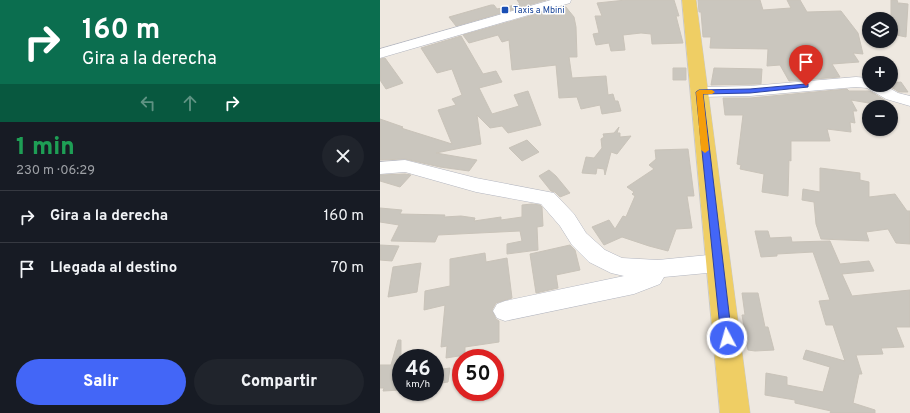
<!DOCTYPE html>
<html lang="es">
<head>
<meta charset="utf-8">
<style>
  :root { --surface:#171b24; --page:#20242c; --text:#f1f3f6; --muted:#9ea1a6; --line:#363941; --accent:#4366f7 }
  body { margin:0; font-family:Overpass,sans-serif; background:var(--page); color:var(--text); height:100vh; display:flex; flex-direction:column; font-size:15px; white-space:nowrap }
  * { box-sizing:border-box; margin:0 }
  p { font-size:13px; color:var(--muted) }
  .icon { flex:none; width:22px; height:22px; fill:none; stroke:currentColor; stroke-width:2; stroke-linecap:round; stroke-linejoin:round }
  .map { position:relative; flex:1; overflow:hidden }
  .sheet { display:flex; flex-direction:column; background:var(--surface); width:380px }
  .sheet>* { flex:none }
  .top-card { background:#0b6e4f; color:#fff; overflow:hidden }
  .tools { position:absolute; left:482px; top:12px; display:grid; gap:8px }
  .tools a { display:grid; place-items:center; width:36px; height:36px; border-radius:50%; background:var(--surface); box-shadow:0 1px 3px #0004; font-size:20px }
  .speed { position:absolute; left:12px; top:349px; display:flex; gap:8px; font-size:20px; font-weight:700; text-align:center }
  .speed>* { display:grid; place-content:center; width:52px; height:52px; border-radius:50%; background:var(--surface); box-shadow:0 1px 3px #0004; line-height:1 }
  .speed small { font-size:10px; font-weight:400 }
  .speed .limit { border:6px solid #d22; background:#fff; color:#111 }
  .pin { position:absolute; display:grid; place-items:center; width:34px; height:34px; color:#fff; margin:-41px -17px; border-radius:50% 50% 50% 0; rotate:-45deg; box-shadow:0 0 4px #0007 }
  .pin .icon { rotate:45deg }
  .me { position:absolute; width:44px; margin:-22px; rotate:354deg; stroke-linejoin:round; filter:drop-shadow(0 0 3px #0008) }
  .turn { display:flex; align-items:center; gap:14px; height:84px; padding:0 16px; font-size:18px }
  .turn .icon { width:52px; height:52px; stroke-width:2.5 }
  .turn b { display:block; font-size:28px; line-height:34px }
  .lanes { display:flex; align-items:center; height:38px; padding:0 16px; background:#0003; justify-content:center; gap:20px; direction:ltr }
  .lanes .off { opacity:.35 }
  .round { display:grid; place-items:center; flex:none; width:42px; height:42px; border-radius:21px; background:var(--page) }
  .overview { display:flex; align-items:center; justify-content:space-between; height:68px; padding:0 16px }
  h1 { font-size:24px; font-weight:800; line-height:30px; color:#1e9e55 }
  .action { display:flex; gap:8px; margin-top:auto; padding:8px 16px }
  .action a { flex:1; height:46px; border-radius:24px; background:var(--accent); color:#fff; font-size:16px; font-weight:800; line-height:46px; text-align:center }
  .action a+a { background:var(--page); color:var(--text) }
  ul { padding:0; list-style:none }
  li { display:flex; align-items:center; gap:12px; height:52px; padding:0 16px; border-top:1px solid var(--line) }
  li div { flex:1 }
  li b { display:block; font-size:15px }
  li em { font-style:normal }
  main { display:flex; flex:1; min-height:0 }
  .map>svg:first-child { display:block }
  .building { fill:#cac6be; stroke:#c9c3b9 }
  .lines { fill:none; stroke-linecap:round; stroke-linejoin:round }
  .minor-casing { stroke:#b3b6c0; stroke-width:1 }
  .major-casing { stroke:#c8c8c8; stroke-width:1 }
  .minor { fill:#fff; fill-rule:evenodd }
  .major { fill:#efce64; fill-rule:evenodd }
  .route { fill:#4366f7; stroke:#2c42a1 }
  .slow { fill:#f59e0b }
  .transit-dot { fill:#1a4fb4; stroke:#fff; stroke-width:1.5 }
  .labels { text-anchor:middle; stroke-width:3; stroke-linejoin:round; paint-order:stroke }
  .far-transit-label { font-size:9px; fill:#164399; stroke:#fff; text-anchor:start }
</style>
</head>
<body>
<main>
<section class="sheet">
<div class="top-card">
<div class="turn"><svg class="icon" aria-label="right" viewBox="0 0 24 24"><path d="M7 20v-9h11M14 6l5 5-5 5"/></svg><div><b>160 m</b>Gira a la derecha</div></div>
<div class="lanes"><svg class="icon off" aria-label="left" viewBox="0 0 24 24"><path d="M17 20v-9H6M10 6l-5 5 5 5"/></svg><svg class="icon off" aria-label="ahead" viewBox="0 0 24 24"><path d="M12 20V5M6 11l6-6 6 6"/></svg><svg class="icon" aria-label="right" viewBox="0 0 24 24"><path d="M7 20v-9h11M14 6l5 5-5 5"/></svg></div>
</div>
<div class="overview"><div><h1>1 min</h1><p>230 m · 06:29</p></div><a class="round"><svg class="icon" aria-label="close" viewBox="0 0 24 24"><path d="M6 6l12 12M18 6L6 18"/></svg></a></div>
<ul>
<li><svg class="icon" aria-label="right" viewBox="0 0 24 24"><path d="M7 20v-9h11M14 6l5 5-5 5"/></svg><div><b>Gira a la derecha</b></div><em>160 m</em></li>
<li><svg class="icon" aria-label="arrive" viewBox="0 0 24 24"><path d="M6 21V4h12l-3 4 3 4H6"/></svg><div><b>Llegada al destino</b></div><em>70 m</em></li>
</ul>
<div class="action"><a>Salir</a><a>Compartir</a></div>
</section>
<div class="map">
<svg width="530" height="413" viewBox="0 0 530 413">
  <rect width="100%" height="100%" fill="#eee8e0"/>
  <!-- building -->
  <path class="building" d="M137,0H166L76,26L69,17L111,5H114L117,9L140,4Z
    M246,0H294L299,16H296L303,43L272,44L271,34L261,33L243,35L245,50L231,51L229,43L216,45L213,34L219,33L215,16H222L217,3Z
    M318,0H380L383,10L411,8L407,0H420L427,12L461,11L478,33L483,54L473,53L479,62L452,64L460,77L409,81L400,65L387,66L388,49L330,48L331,37H323L321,12H319Z
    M511,0H517L519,5V3L528,4L526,37L516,35L511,21Z
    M185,6L194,17L196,27L197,57H189L192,78L226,76L228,95L233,94L235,101H238L241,111L222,114L220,105L201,109L197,97L179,98L176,65L132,70L129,40L122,42L118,35L89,43L83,35Z
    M81,36L103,74L116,71L122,82L99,88L112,114L139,106L134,95L148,91L161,125L128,133L122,126L110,128L97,115L101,144L56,153L97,160L89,171L60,167L25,159L0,160V119L23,127L21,128L72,144L58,110L76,105L72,99L82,95L72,69L57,73L41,48Z
    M5,58L23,83L6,89L0,80V59Z
    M293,68H306V80H293Z
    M334,68L382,69L381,84L331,85Z
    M521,82L528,92H519L511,87V83Z
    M467,89L469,91H490L506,101V106L471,100L477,111H473L475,123L470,122L471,132L447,129L450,141H411V161L409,160L408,196L382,192L384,174L360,169L361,165L357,164L363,115H345L343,98H370Z
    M239,127L237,133H240V137L251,136L237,154L231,152L225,175L224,169L217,168L216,174L202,173L206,157L214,158L222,148L221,139L224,137L223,134L234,133Z
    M147,140L159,152L142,161L129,148Z
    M308,149L314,196H307L312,228L296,229L288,251L269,246L242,237L224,245L212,227L229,220L235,229L243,216L246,217L255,196L252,194L254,192L247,187L274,169L269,165L276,159L275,150Z
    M440,168L480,173V180L489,182V197L515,194L527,211H530V244L516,243L508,229L486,232L489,241L441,239L436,224L434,202L422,200L423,189L440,192Z
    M169,170L176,176L190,193L180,197L175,192L171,191L159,176Z
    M25,174L31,175L20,187L0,181V175Z
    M152,204L160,205L162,207L163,226L157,227L158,250L127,254V244L142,241L140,231L58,235L55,242L11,241L19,225L0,222V208L22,210L20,214L65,215L64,217L81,216L95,218L94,221L121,217V220L142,217V205Z
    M375,231H388L390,238L411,237L412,242L450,241L460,264L489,261L494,271L462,274L472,296L530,290V327H516L524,347L501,348L503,354L476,355L482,374H479L473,403L495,410V413H450L451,411L415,403V400L385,395L386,373L407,377V385L443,392L450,367L423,359L426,350L465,361L453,325H446L439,301L450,300L433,252L397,254V256L381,257Z
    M0,245L19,246L12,261L0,260Z
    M190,245L195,250L200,270L176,275L178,288L156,293L150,254Z
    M105,253L106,262L127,258L132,298L116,303L112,310L116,319L119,321V342L85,347V355L66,358L67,346L61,347L65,305L44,310L45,291L70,286V259Z
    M41,263L37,292L8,297L13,267Z
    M362,293H378L385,327H388L394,350L375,351L368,350L362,315H365Z
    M18,340H21V390L3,391L4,388H0V365H11Z
    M70,368L68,382L55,384V370Z"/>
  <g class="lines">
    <defs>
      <path id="minor" d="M171,0H191L190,3L0,58V49Z
        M476,77L489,78V85H504L518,93L530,96V106L506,99L487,88L476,87L370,96L319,97L313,95L311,92L313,89L319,87L370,86Z
        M25,160L96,178L174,193L194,214L206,233L225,250L242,258L278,260L338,254L346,257L349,263L346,269L338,272L284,277L280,284L254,294L125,321L117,318L113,311L117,304L125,301L244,276L231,273L209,262L192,245L180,226L161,204L96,192L25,172L0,174V162Z"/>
      <path id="major" d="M302,0H316L370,413H340Z"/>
    </defs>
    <!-- minor casing -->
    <use href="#minor" class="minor-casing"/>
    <!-- major casing -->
    <use href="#major" class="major-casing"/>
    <!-- minor -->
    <use href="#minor" class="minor"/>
    <!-- major -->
    <use href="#major" class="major"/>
  </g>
  <!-- route -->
  <path class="route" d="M426,84H428V87L370,93L323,94L352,338L351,341L347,343L343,341L341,338L316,92L319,90L370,89Z"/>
  <!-- slow -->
  <path class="slow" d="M319,90H332L335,92L332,94H323L329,150L325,153L321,150L316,92Z"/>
  <!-- markers -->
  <rect class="transit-dot" x="121" y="6" width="8" height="8" rx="2"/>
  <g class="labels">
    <!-- far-transit labels -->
    <g class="far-transit-label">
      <text x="133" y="13">Taxis a Mbini</text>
    </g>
  </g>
</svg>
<div class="tools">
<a><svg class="icon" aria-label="layers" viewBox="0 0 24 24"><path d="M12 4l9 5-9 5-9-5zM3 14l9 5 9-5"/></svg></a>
<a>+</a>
<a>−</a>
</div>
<div class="speed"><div>46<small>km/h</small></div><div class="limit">50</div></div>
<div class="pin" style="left:426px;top:86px;background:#d93025"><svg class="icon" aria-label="arrive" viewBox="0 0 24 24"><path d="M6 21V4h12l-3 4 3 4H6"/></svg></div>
<svg class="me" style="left:347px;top:338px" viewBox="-20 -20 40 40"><circle r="17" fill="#4366f7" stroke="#fff" stroke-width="3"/><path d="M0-11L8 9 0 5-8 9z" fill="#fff"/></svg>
</div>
</main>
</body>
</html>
